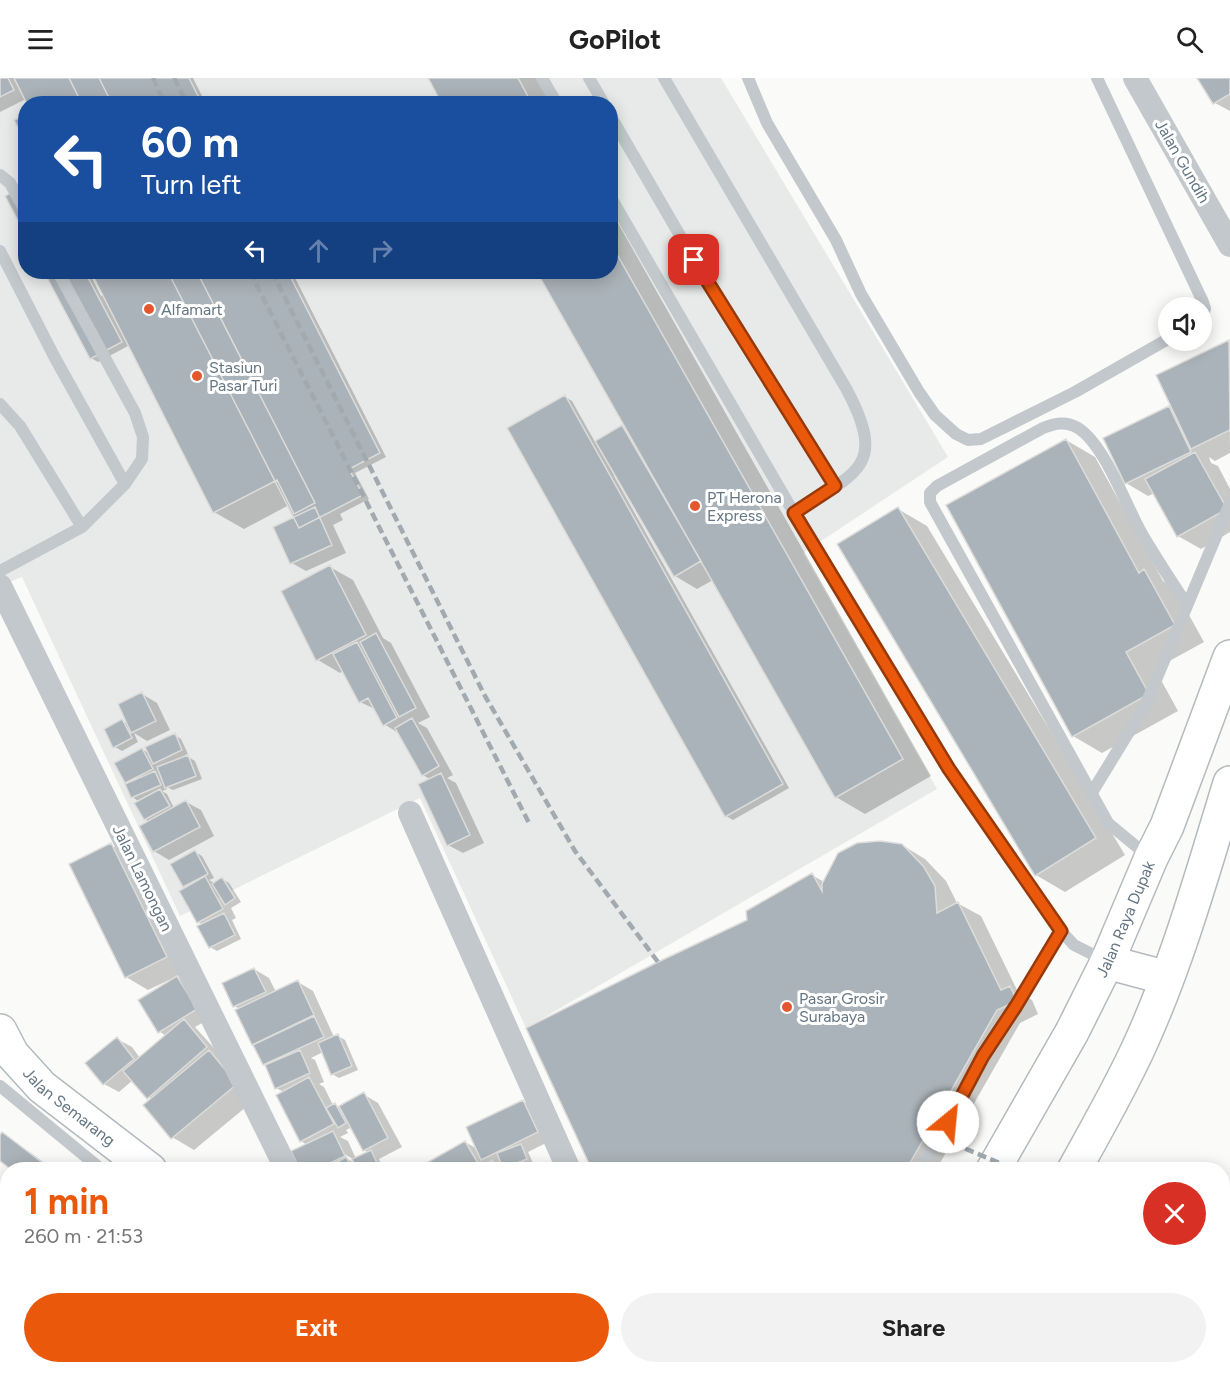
<!DOCTYPE html>
<html lang="en">
<head>
<meta charset="utf-8">
<style>
  :root { --surface:#fff; --page:#f2f2f2; --text:#222; --muted:#767676; --accent:#ea580c }
  body { margin:0; font-family:Figtree,sans-serif; background:var(--page); color:var(--text); height:100vh; display:flex; flex-direction:column; font-size:22px; white-space:nowrap }
  * { box-sizing:border-box; margin:0 }
  p { font-size:20px; color:var(--muted) }
  .icon { flex:none; width:33px; height:33px; fill:none; stroke:currentColor; stroke-width:2; stroke-linecap:round; stroke-linejoin:round }
  .map { position:relative; flex:1; overflow:hidden }
  .panel { position:absolute; left:0px; top:1084px; width:1230px; height:212px; display:flex; flex-direction:column; background:var(--surface); border-radius:24px 24px 0 0; box-shadow:0 3px 15px #0003 }
  .panel>* { flex:none }
  .guide { position:absolute; left:18px; top:18px; width:600px; height:183px; border-radius:24px; box-shadow:0 3px 15px #0003; background:#1a4fa0; color:#fff; overflow:hidden }
  .tools { position:absolute; left:1158px; top:219px; display:grid; gap:12px }
  .tools a { display:grid; place-items:center; width:54px; height:54px; border-radius:50%; background:var(--surface); box-shadow:0 3px 15px #0003; font-size:30px }
  .pin { position:absolute; display:grid; place-items:center; width:51px; height:51px; color:#fff; margin:-26px; border-radius:12px; box-shadow:0 3px 9px #0006 }
  .me { position:absolute; width:66px; margin:-33px; rotate:28deg; stroke-linejoin:round; filter:drop-shadow(0 0 4px #0008) }
  .turn { display:flex; align-items:center; gap:21px; height:126px; padding:0 24px; font-size:27px }
  .turn .icon { width:78px; height:78px; stroke-width:2.5 }
  .turn b { display:block; font-size:42px; line-height:51px }
  .lanes { display:flex; align-items:center; height:57px; padding:0 24px; background:#0003; justify-content:center; gap:30px; direction:ltr }
  .lanes .off { opacity:.35 }
  .round { display:grid; place-items:center; flex:none; width:63px; height:63px; border-radius:32px; background:var(--page) }
  .headline { display:flex; align-items:center; justify-content:space-between; height:102px; padding:0 24px }
  h1 { font-size:36px; font-weight:700; line-height:45px; color:var(--accent) }
  .primary-button { display:flex; gap:12px; margin-top:auto; padding:12px 24px }
  .primary-button a { flex:1; height:69px; border-radius:36px; background:var(--accent); color:#fff; font-size:24px; font-weight:700; line-height:69px; text-align:center }
  .primary-button a+a { background:var(--page); color:var(--text) }
  header { display:flex; justify-content:space-between; align-items:center; height:78px; padding:0 24px; background:var(--surface); font-size:27px; font-weight:700 }
  .map>svg:first-child { display:block }
  .built { fill:#e8e9e9; fill-rule:evenodd }
  .shadow { fill:#0003; fill-rule:evenodd }
  .building { fill:#aab3b9; stroke:#dcdcda; stroke-width:1.5 }
  .lines { fill:none; stroke-linecap:round; stroke-linejoin:round }
  .secondary-casing { stroke:#b3babf; stroke-width:36 }
  .primary-casing { stroke:#b5babe; stroke-width:36 }
  .lane { stroke:#c3c8cc; stroke-width:12 }
  .street { stroke:#c3c8cc; stroke-width:24 }
  .secondary { stroke:#fff; stroke-width:33 }
  .primary { stroke:#fff; stroke-width:33 }
  .rail { stroke:#a2aab0; stroke-width:4.5; stroke-dasharray:9 4.5; stroke-linecap:butt }
  .route-casing { stroke:#983908; stroke-width:15 }
  .route { stroke:#ea580c; stroke-width:10 }
  .poi-dot { fill:#e4572e; stroke:#fff; stroke-width:2 }
  .labels { text-anchor:middle; stroke-width:6; stroke-linejoin:round; paint-order:stroke }
  .street-label { font-size:16px; fill:#657683; stroke:#fff }
  .poi-label { font-size:16px; fill:#657683; stroke:#fff; text-anchor:start }
</style>
</head>
<body>
<header><svg class="icon" aria-label="menu" viewBox="0 0 24 24"><path d="M4 6h16M4 12h16M4 18h16"/></svg>GoPilot<svg class="icon" aria-label="search" viewBox="0 0 24 24"><circle cx="10" cy="10" r="6"/><path d="M15 15l6 6"/></svg></header>
<div class="map">
<svg width="1230" height="1295" viewBox="0 0 1230 1295">
  <rect width="100%" height="100%" fill="#fafaf8"/>
  <!-- built -->
  <path class="built" d="M0,0H721L948,379L803,475L937,711L526,950L420,720L180,838L22,499L0,508ZM26,26H610V194H26Z"/>
  <!-- shadow -->
  <path class="shadow" d="M0,0H193L206,26H28L26,21L0,34Z
    M429,0H537L551,26H444Z
    M1198,0H1230V33L1215,25Z
    M610,131L931,698L865,736L836,719L713,502L697,511L675,498L617,397L614,398L789,710L733,742L726,738L565,319L572,323L595,364L622,349L629,353L539,194H610Z
    M46,194H89L101,218L104,216L92,194H292L386,379L355,395L369,421L340,436L343,442L333,447L346,475L306,493L292,485L300,438L291,426L244,451L214,434L130,267L98,284L91,280Z
    M1229,263L1230,375L1215,383L1209,379L1211,385L1218,388L1230,411V454L1201,471L1178,458L1155,415L1148,418L1126,405L1169,330L1175,333Z
    M1066,362L1095,379L1163,503L1174,510L1204,564L1155,591L1178,633L1102,675L1073,658Z
    M898,431L927,448L1125,777L1065,814L1036,797Z
    M330,489L353,502L383,560L391,565L430,639L418,645L427,650L453,697L447,700L456,705L484,765L463,775L448,767L431,702L423,697L400,656L384,646L377,632L360,624L343,593L340,595L318,582Z
    M142,616L157,625L170,652L147,663L134,655L138,664L122,673L115,669L122,643L128,646Z
    M174,657L181,661L188,676L185,677L195,683L202,701L173,712L165,708L167,711L162,713L167,716L174,730L186,724L201,732L214,758L169,782L154,773L149,744L145,741L136,726L140,724L132,719L130,706L126,704L142,671L150,676Z
    M111,767L133,780L188,892L175,899L192,908L211,940L195,949L258,1019L194,1072L172,1059L152,1022L133,1002L119,1014L104,1006L117,961L132,969L140,980L166,958L159,953L170,904L169,902L148,912L126,899Z
    M902,767L925,781L946,803L957,825L981,838L1018,914L1032,922L1038,936L1020,945L936,1092H593L749,843L812,797L824,804Z
    M195,774L202,778L214,800L209,802L214,805L222,801L229,805L241,824L231,830L236,840L232,842L241,861L217,873L210,869L203,847L198,844L187,810L184,808Z
    M254,891L269,900L276,914L298,904L313,913L334,959L338,958L345,962L358,992L339,1000L332,996L323,974L311,980L315,982L324,1004L319,1006L324,1009L333,1027L340,1029L363,1016L378,1025L402,1069L379,1081L384,1092H302L307,1067L301,1063L284,1014L276,1010L255,967L253,965L240,931L234,928ZM352,1049L364,1072L369,1075L356,1081L348,1063L340,1059L348,1055L346,1052ZM339,1073L355,1082V1085L338,1076Z
    M523,1023L538,1032L552,1062L528,1074L533,1085L516,1092H508L503,1086L499,1088L502,1092H417L465,1064L479,1072Z
    M3,1056L17,1065L54,1092H14L0,1081V1060Z
    M0,1263L8,1268V1288L45,1295H4L0,1293Z
    M121,1288H224L246,1295H133Z
    M250,1288H359L397,1295H249Z
    M698,1288H804L797,1295H709Z
    M953,1288H1096L1091,1295H949Z"/>
  <!-- building -->
  <path class="building" d="M0,0H8L14,12L0,19Z
    M14,0H99L112,26H27Z
    M69,0H189L202,26H82Z
    M428,0H518L532,26H442Z
    M1197,0H1230V16L1213,26Z
    M26,37V65L14,42Z
    M26,107V158L5,118Z
    M610,164L903,681L835,720L537,194H610Z
    M44,194H85L122,264L90,281Z
    M91,194H197L315,425L294,436L277,402L213,435Z
    M168,194H288L380,375L349,391L363,417L299,450Z
    M1229,262L1230,352L1191,371L1156,297Z
    M565,317L783,706L725,739L507,350Z
    M1169,328L1191,374L1125,406L1103,360Z
    M622,347L701,483L674,499L595,363Z
    M1066,361L1139,495L1144,491L1175,547L1126,574L1149,616L1072,659L946,427Z
    M1195,374L1227,431L1177,459L1145,401Z
    M315,429L332,467L290,486L273,449Z
    M898,429L1096,760L1035,798L837,466Z
    M330,487L366,557L316,583L281,513Z
    M376,555L416,630L399,639L360,564Z
    M357,564L397,640L383,648L368,620L359,625L333,576Z
    M142,614L156,643L131,655L118,626Z
    M412,640L439,688L422,698L395,650Z
    M122,641L132,660L113,670L104,651Z
    M175,655L182,672L153,686L145,669Z
    M142,670L153,691L125,705L114,685Z
    M188,677L196,698L165,710L157,689Z
    M155,693L161,707L131,720L125,706Z
    M441,695L470,757L447,768L418,706Z
    M160,711L170,728L144,742L134,725Z
    M186,722L200,749L153,774L139,748Z
    M880,763L902,766L924,789L935,808L937,835L958,824L1001,912L1010,908L1017,923L997,932L906,1092H592L526,950L658,884L747,842L746,833L812,795L822,813V806L838,775L857,765Z
    M111,765L167,879L125,900L69,786Z
    M195,772L208,796L183,809L170,786Z
    M205,798L223,831L197,845L179,813Z
    M222,799L235,820L225,827L212,806Z
    M224,835L235,857L209,870L197,848Z
    M254,890L266,914L233,929L222,905Z
    M177,898L197,931L158,955L138,922Z
    M298,902L314,937L252,967L235,932Z
    M314,938L324,959L263,987L253,967Z
    M184,941L207,969L147,1021L123,993Z
    M338,956L352,988L331,997L318,965Z
    M117,959L134,981L103,1007L85,985Z
    M209,972L237,1006L171,1061L143,1027Z
    M300,972L310,995L275,1011L265,987Z
    M309,999L334,1046L300,1064L276,1017Z
    M364,1014L388,1060L363,1073L339,1028Z
    M523,1022L538,1054L481,1082L466,1049Z
    M335,1025L346,1045L338,1050L326,1030Z
    M333,1053L345,1078L316,1092H300L291,1073Z
    M2,1054L52,1092H12L0,1083V1057Z
    M465,1063L479,1087L470,1092H414Z
    M521,1066L527,1081L503,1091L497,1075Z
    M371,1072L380,1092H358L352,1081Z
    M346,1079L352,1089L347,1092H323Z
    M492,1082L498,1092H478Z
    M0,1129L8,1131V1151L0,1149Z
    M3,1207L8,1208V1249L0,1247V1216Z
    M0,1278L8,1280V1288H34L40,1295H6L0,1293Z
    M121,1288H152L150,1295Z
    M157,1288H184L182,1295H156Z
    M186,1288H206L205,1295H184Z
    M218,1288H232L240,1290L239,1295H217Z
    M249,1288H289L287,1295H247Z
    M298,1288H319L316,1295H296Z
    M321,1288H350L348,1295H319Z
    M360,1288H389L400,1295H357Z
    M695,1288H766L755,1295H713L704,1294Z
    M951,1288H1055L1050,1295H947Z"/>
  <g class="lines">
    <defs>
      <g id="secondary">
        <path id="s1" d="M0,953L12,976L42,1009L150,1092"/>
        <path d="M468,1288L478,1295"/>
      </g>
      <g id="primary">
        <path d="M1107,884L1167,900"/>
        <path id="s2" d="M993,1092L1072,954L1107,884L1151,780L1167,748L1230,579"/>
        <path d="M1074,1092C1096,1052 1119,1012 1138,971C1177,887 1203,793 1230,705"/>
        <path d="M848,1295L852,1288"/>
        <path d="M924,1295L929,1288"/>
      </g>
    </defs>
    <!-- secondary casing -->
    <use href="#secondary" class="secondary-casing"/>
    <!-- primary casing -->
    <use href="#primary" class="primary-casing"/>
    <!-- lane -->
    <path class="lane" d="M542,0L557,26
      M589,0L604,26
      M664,0L847,312C888,390 856,394 794,435
      M748,0L767,45L836,162L861,216L919,314L935,337L956,356L968,362L981,361L1075,314L1168,261
      M1097,0L1203,224L1205,231L1202,239
      M610,37L718,223L835,408
      M0,97L10,105L26,134
      M610,118L794,435L949,691L1061,853L1074,867L1106,883
      M0,173L55,280L125,406
      M0,326L20,348L82,449
      M0,493L82,449L125,406L142,381L143,359L135,335L58,194
      M1091,716L1146,626L1230,425
      M1149,779L1108,745L930,424V415L937,408L1043,350C1055,345 1066,343 1078,350C1105,367 1126,428 1142,456C1156,480 1172,504 1187,527
      M0,1008L102,1092
      M920,1092L957,1029L983,978L1061,853
      M1222,1273L1230,1278
      M806,1288L809,1295"/>
    <!-- street -->
    <path class="street" d="M1135,0L1230,167
      M0,508L287,1092
      M410,735L569,1092
      M1222,1172L1230,1174
      M0,1251L8,1254
      M99,1288L119,1295
      M657,1288L660,1295
      M42,1295L45,1288
      M244,1295L246,1288"/>
    <!-- secondary -->
    <use href="#secondary" class="secondary"/>
    <!-- primary -->
    <use href="#primary" class="primary"/>
    <!-- rail -->
    <path class="rail" d="M153,0L165,26
      M174,0L187,26
      M250,194L530,747
      M272,194L485,618L575,773L658,884
      M928,1055L1016,1092
      M1222,1185L1230,1190"/>
  </g>
  <g class="lines">
    <defs>
      <path id="route" d="M694,182L835,408L794,435L949,691L1061,853L1016,928L983,978L948,1044"/>
    </defs>
    <!-- route casing -->
    <use href="#route" class="route-casing"/>
    <!-- route -->
    <use href="#route" class="route"/>
  </g>
  <!-- markers -->
  <g class="poi-dot">
    <circle cx="149" cy="231" r="6"/>
    <circle cx="197" cy="298" r="6"/>
    <circle cx="695" cy="428" r="6"/>
    <circle cx="787" cy="929" r="6"/>
  </g>
  <g class="labels">
    <!-- street labels -->
    <g class="street-label">
      <text transform="translate(1183 83) rotate(60)" y="6">Jalan Gundih</text>
      <text transform="translate(143 800) rotate(64)" y="6">Jalan Lamongan</text>
      <text dy="6" stroke="none"><textPath href="#s2" startOffset="284">Jalan Raya Dupak</textPath></text>
      <text dy="6" stroke="none"><textPath href="#s1" startOffset="104">Jalan Semarang</textPath></text>
    </g>
    <!-- poi labels -->
    <g class="poi-label">
      <text x="161" y="237">Alfamart</text>
      <text x="209" y="295">Stasiun<tspan x="209" dy="18">Pasar Turi</tspan></text>
      <text x="707" y="425">PT Herona<tspan x="707" dy="18">Express</tspan></text>
      <text x="799" y="926">Pasar Grosir<tspan x="799" dy="18">Surabaya</tspan></text>
    </g>
  </g>
</svg>
<div class="tools">
<a><svg class="icon" aria-label="sound" viewBox="0 0 24 24"><path d="M4 9h4l5-4v14l-5-4H4zM17 9q2 3 0 6"/></svg></a>
</div>
<div class="pin" style="left:694px;top:182px;background:#d93025"><svg class="icon" aria-label="arrive" viewBox="0 0 24 24"><path d="M6 21V4h12l-3 4 3 4H6"/></svg></div>
<svg class="me" style="left:948px;top:1044px" viewBox="-20 -20 40 40"><circle r="19" fill="#fff"/><path d="M0-13L10 11 0 6-10 11z" fill="#ea580c"/></svg>
<div class="guide">
<div class="turn"><svg class="icon" aria-label="left" viewBox="0 0 24 24"><path d="M17 20v-9H6M10 6l-5 5 5 5"/></svg><div><b>60 m</b>Turn left</div></div>
<div class="lanes"><svg class="icon" aria-label="left" viewBox="0 0 24 24"><path d="M17 20v-9H6M10 6l-5 5 5 5"/></svg><svg class="icon off" aria-label="ahead" viewBox="0 0 24 24"><path d="M12 20V5M6 11l6-6 6 6"/></svg><svg class="icon off" aria-label="right" viewBox="0 0 24 24"><path d="M7 20v-9h11M14 6l5 5-5 5"/></svg></div>
</div>
<section class="panel">
<div class="headline"><div><h1>1 min</h1><p>260 m · 21:53</p></div><a class="round" style="background:#d93025;color:#fff"><svg class="icon" aria-label="close" viewBox="0 0 24 24"><path d="M6 6l12 12M18 6L6 18"/></svg></a></div>
<div class="primary-button"><a>Exit</a><a>Share</a></div>
</section>
</div>
</body>
</html>
